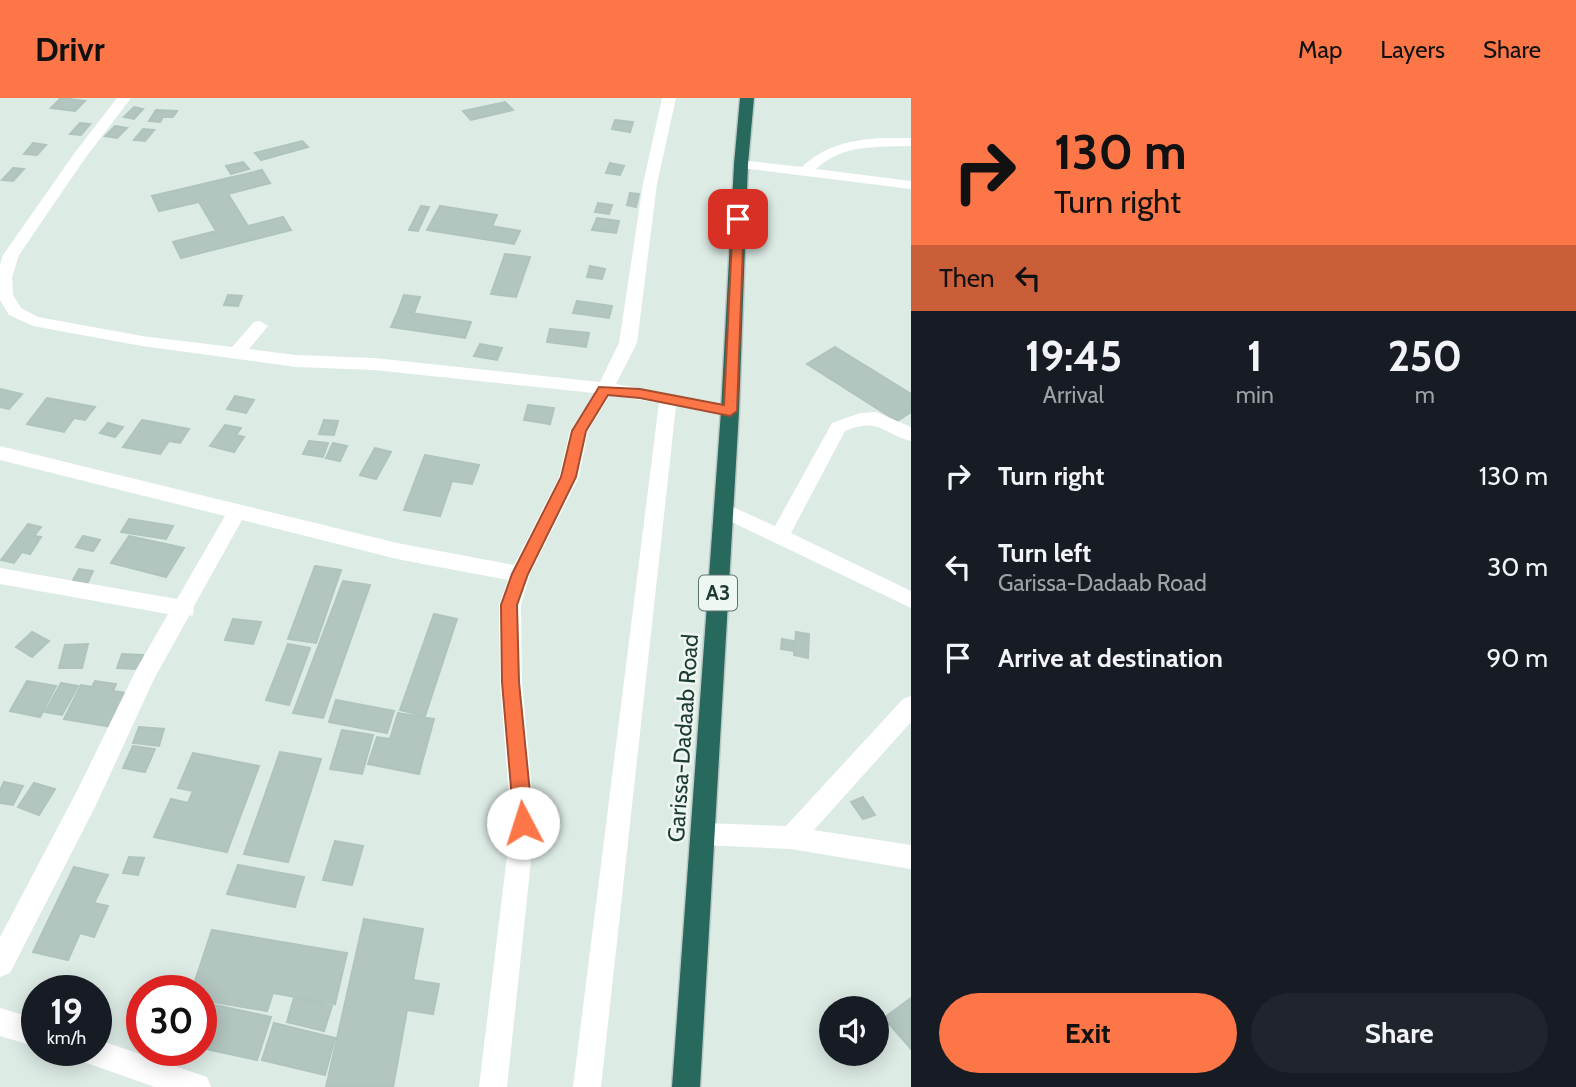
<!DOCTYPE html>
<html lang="en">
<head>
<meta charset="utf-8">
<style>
  :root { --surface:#171b24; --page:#20242c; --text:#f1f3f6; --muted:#9ea1a6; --accent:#fd7648 }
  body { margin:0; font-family:Cabin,sans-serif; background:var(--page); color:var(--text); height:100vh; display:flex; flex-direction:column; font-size:26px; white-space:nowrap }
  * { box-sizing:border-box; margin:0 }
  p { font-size:23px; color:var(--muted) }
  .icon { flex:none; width:38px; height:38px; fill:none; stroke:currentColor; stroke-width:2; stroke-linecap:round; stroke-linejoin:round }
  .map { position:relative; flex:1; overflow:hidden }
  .panel { display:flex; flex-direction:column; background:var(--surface); width:665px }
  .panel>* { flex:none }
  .banner { background:#fd7648; color:#111; overflow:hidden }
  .buttons { position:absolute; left:819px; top:898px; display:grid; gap:14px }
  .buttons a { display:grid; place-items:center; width:70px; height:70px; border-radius:50%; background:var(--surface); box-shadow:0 4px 18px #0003; font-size:35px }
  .speed { position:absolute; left:21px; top:877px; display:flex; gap:14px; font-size:35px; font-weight:700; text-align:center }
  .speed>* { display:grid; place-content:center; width:91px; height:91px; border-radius:50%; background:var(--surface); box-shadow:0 4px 18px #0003; line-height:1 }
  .speed small { font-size:18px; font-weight:400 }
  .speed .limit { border:10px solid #d22; background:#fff; color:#111 }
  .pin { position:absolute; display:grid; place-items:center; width:60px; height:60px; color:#fff; margin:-30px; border-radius:14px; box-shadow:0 4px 10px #0006 }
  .me { position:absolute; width:77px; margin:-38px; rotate:355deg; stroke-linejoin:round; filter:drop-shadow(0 0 5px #0008) }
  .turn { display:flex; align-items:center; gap:24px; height:147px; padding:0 28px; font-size:32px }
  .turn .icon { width:91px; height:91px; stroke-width:2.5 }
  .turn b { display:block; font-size:49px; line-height:60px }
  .then { display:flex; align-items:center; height:66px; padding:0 28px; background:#0003; gap:14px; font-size:26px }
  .eta { display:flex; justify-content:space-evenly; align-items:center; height:119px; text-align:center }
  .eta b { font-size:42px; font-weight:700; line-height:49px }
  .action { display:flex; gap:14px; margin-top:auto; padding:14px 28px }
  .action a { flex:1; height:80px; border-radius:42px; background:var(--accent); color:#111; font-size:28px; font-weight:700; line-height:80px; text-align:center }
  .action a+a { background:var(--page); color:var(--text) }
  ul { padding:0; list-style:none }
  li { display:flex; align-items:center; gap:21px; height:91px; padding:0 28px }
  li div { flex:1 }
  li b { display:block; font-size:26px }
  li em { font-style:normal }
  header { display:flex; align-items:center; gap:42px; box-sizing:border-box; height:98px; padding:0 35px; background:var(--accent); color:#111 }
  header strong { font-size:33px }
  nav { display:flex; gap:38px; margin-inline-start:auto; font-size:24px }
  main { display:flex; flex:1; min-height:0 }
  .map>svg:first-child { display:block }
  .building { fill:#b2c5be; stroke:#afc4bc; stroke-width:2 }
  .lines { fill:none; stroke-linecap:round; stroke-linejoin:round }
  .highway-casing { stroke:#c0c8c6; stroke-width:3 }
  .minor { fill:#fff; fill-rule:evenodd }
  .highway { fill:#27695c; fill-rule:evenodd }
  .route { fill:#fd7648; stroke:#a44d2f; stroke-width:2 }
  .labels { text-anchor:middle; stroke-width:5; stroke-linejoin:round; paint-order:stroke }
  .shield { fill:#eef7f2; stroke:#5c736c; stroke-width:2 }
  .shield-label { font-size:21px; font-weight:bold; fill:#1e3b33 }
  .street-label { font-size:23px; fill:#1e3b33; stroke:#eef7f2 }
</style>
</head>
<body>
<header>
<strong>Drivr</strong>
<nav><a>Map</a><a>Layers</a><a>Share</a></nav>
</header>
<main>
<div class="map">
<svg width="911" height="989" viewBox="0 0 911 989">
  <rect width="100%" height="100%" fill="#ddebe5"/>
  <!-- building -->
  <path class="building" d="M61,0L85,3L75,13L51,10Z
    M505,4L513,12L471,22L463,13Z
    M134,9L143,11L134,21L124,19Z
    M156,12L177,13L173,19H163L160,24L149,23Z
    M615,22L633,24L630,34L612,31Z
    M80,25L90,26L81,37L70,36Z
    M115,28L127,30L117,40L105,38Z
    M143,31L154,32L145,43L134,42Z
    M302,43L308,49L261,62L255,55Z
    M33,45L46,47L37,57L24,56Z
    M243,64L249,71L231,76L226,68Z
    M610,65L624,68L620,77L606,75Z
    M13,70L24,71L13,83L2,82Z
    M262,72L270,85L228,96L248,128L283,119L291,132L181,160L173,144L216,133L199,104L159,113L152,98Z
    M630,95L639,96L636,109L627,107Z
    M598,105L612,107L609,116L595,114Z
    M421,108L429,109L418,133L409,132Z
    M440,108L497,117L492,128L520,133L514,146L427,132Z
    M597,120L619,123L616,135L592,132Z
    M505,156L530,159L516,199L491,196Z
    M590,168L605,171L602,181L587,179Z
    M228,197L242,198L238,208L224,207Z
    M404,197L420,199L414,215L398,213Z
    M577,203L612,208L609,220L573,215Z
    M398,213L471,224L465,240L391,229Z
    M550,231L589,235L586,249L547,244Z
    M480,246L502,250L497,262L474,258Z
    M835,249L911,296V314L897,323L807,266Z
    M0,291L22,296L9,311L0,309Z
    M235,298L254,302L246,315L227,311Z
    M47,300L95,309L85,322L74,320L64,334L27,326Z
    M528,307L554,310L550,326L524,322Z
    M142,322L189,331L180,345L169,343L160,356L123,349Z
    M324,322L338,323L334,337L319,336Z
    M108,325L123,329L115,339L100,335Z
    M225,327L241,330L236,337L244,339L234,354L210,348Z
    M309,343L328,345L323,359L303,356Z
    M333,345L347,348L340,363L326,360Z
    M375,350L391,354L376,381L360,377Z
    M425,357L479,367L472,386L452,383L440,418L404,412Z
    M129,421L173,428L166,441L121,434Z
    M28,426L41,429L34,438L41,439L30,456L22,454L14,465L1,462Z
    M83,438L100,442L93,453L76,449Z
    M129,438L184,450L166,479L111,465Z
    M315,468L341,472L316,545L288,541Z
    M79,471L93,473L87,486L72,484Z
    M343,483L370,487L323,620L293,615Z
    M434,516L457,521L425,618L400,612Z
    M233,521L261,524L253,546L225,542Z
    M32,534L49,543L32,559L16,549Z
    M796,534L809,536L808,560L794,557Z
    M782,541L794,543V553L781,551Z
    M88,546L82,570H59L65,547Z
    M288,546L310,550L289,607L266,602Z
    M122,556L143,557L138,571L117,570Z
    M27,583L56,588L40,619L10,613Z
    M95,583L116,586L113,593L126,595L111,629L64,621L81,587L92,589Z
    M61,585L78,588L62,617L45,614Z
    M336,602L394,613L387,635L329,624Z
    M398,615L434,621L419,676L368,666L377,639L390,641Z
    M139,629L164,631L159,648L133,645Z
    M342,632L373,637L362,676L330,671Z
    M133,648L155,651L145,674L123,670Z
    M280,654L321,661L288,764L244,756Z
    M193,655L259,668L227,754L154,739L171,701L188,705L193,693L178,690Z
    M4,684L23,688L13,707L0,705V692Z
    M34,685L55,691L39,717L18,709Z
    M863,699L875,717L863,721L851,704Z
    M335,743L363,748L352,787L323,782Z
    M129,759L144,760L138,777L123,775Z
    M238,767L304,779L295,809L227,796Z
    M74,769L108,777L94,805L108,808L94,839L80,835L68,862L33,854Z
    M364,821L423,831L413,882L439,886L433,916L407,912L393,989H326Z
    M212,832L347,855L335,906L273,895L267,913L201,902V892H192Z
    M294,900L332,908L324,933L287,924Z
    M911,900V951L884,920Z
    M201,904L271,919L257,962L201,950Z
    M274,925L335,940L325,977L262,962Z"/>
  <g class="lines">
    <defs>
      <path id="highway" d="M740,0H754L748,66L739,313L700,989H672L721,313L734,66Z"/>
    </defs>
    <!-- highway casing -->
    <use href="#highway" class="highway-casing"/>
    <!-- minor -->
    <path class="minor" d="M117,0H131L86,59L19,157L12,179L13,197L21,210L38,219L142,238L232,249L254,224L260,223L268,228L249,251L296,257L374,260L600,284L619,245L643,86L662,0H676L657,86L637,245L616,286L730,307L739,313L730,319L676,308L601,989H573L659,305L610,297L588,333L579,379L530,476L521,507L522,584L535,725L507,989H479L511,725L500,584L499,507L508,482L397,461L242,422L194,508L193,517L189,518L154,581L96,707L10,875L0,879V839L78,691L137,570L168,516L0,486V470L177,501L225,418L0,362V348L397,445L514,467L559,379L570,333L594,295L374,272L296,269L142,248L33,228L9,217L0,202V167L3,157L76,53Z
      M881,40H911V48C878,49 842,46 816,71L911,83V91L741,70L734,66L741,62L802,69C824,48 850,42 881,40Z
      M876,314L911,329V343C881,335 879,319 845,333L791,435L911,493V510L717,417L714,412L717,407L724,405L775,428L832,325L860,315Z
      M911,598V624L814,732L911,747V771L791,751L703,747L694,744L691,736L694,728L703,725L786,728L903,601Z
      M0,910L37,921V949L0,938Z
      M96,941L207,979L211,989H155L78,962L74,952H96Z"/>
    <!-- highway -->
    <use href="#highway" class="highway"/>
  </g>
  <!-- route -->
  <path class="route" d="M738,117L744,121L737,313L730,318L640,300L608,297L586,333L576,379L528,476L517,507L519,584L533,725L530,731L523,734L517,731L514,725L502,584L501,507L512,476L561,379L572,333L599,289L640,291L724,307L733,121Z"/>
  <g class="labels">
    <!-- shield labels -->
    <rect class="shield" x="699" y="477.5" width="38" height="35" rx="5"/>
    <g class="shield-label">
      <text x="718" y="502">A3</text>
    </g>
    <!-- street labels -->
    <g class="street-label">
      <text transform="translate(683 640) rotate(-86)" y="8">Garissa-Dadaab Road</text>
    </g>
  </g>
</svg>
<div class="buttons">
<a><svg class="icon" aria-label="sound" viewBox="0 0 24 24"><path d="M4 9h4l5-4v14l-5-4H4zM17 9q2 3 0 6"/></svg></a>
</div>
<div class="speed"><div>19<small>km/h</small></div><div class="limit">30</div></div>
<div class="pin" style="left:738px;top:121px;background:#d93025"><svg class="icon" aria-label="arrive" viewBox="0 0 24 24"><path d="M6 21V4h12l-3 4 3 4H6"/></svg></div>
<svg class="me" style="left:523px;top:725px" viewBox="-20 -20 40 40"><circle r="19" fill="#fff"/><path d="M0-13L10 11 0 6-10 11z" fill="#fd7648"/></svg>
</div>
<section class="panel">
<div class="banner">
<div class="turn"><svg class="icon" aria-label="right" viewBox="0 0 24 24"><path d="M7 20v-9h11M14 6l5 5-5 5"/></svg><div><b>130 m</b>Turn right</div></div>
<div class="then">Then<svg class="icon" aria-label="left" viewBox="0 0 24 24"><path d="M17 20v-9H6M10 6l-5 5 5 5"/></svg></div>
</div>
<div class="eta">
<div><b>19:45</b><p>Arrival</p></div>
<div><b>1</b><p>min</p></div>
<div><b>250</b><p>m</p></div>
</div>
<ul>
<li><svg class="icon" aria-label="right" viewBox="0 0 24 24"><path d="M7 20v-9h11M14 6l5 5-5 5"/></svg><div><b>Turn right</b></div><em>130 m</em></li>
<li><svg class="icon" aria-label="left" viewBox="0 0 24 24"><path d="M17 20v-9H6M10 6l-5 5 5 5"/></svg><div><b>Turn left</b><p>Garissa-Dadaab Road</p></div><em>30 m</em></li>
<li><svg class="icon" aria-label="arrive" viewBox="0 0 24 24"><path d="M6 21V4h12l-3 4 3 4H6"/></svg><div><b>Arrive at destination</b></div><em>90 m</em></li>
</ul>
<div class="action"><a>Exit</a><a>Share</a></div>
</section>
</main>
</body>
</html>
